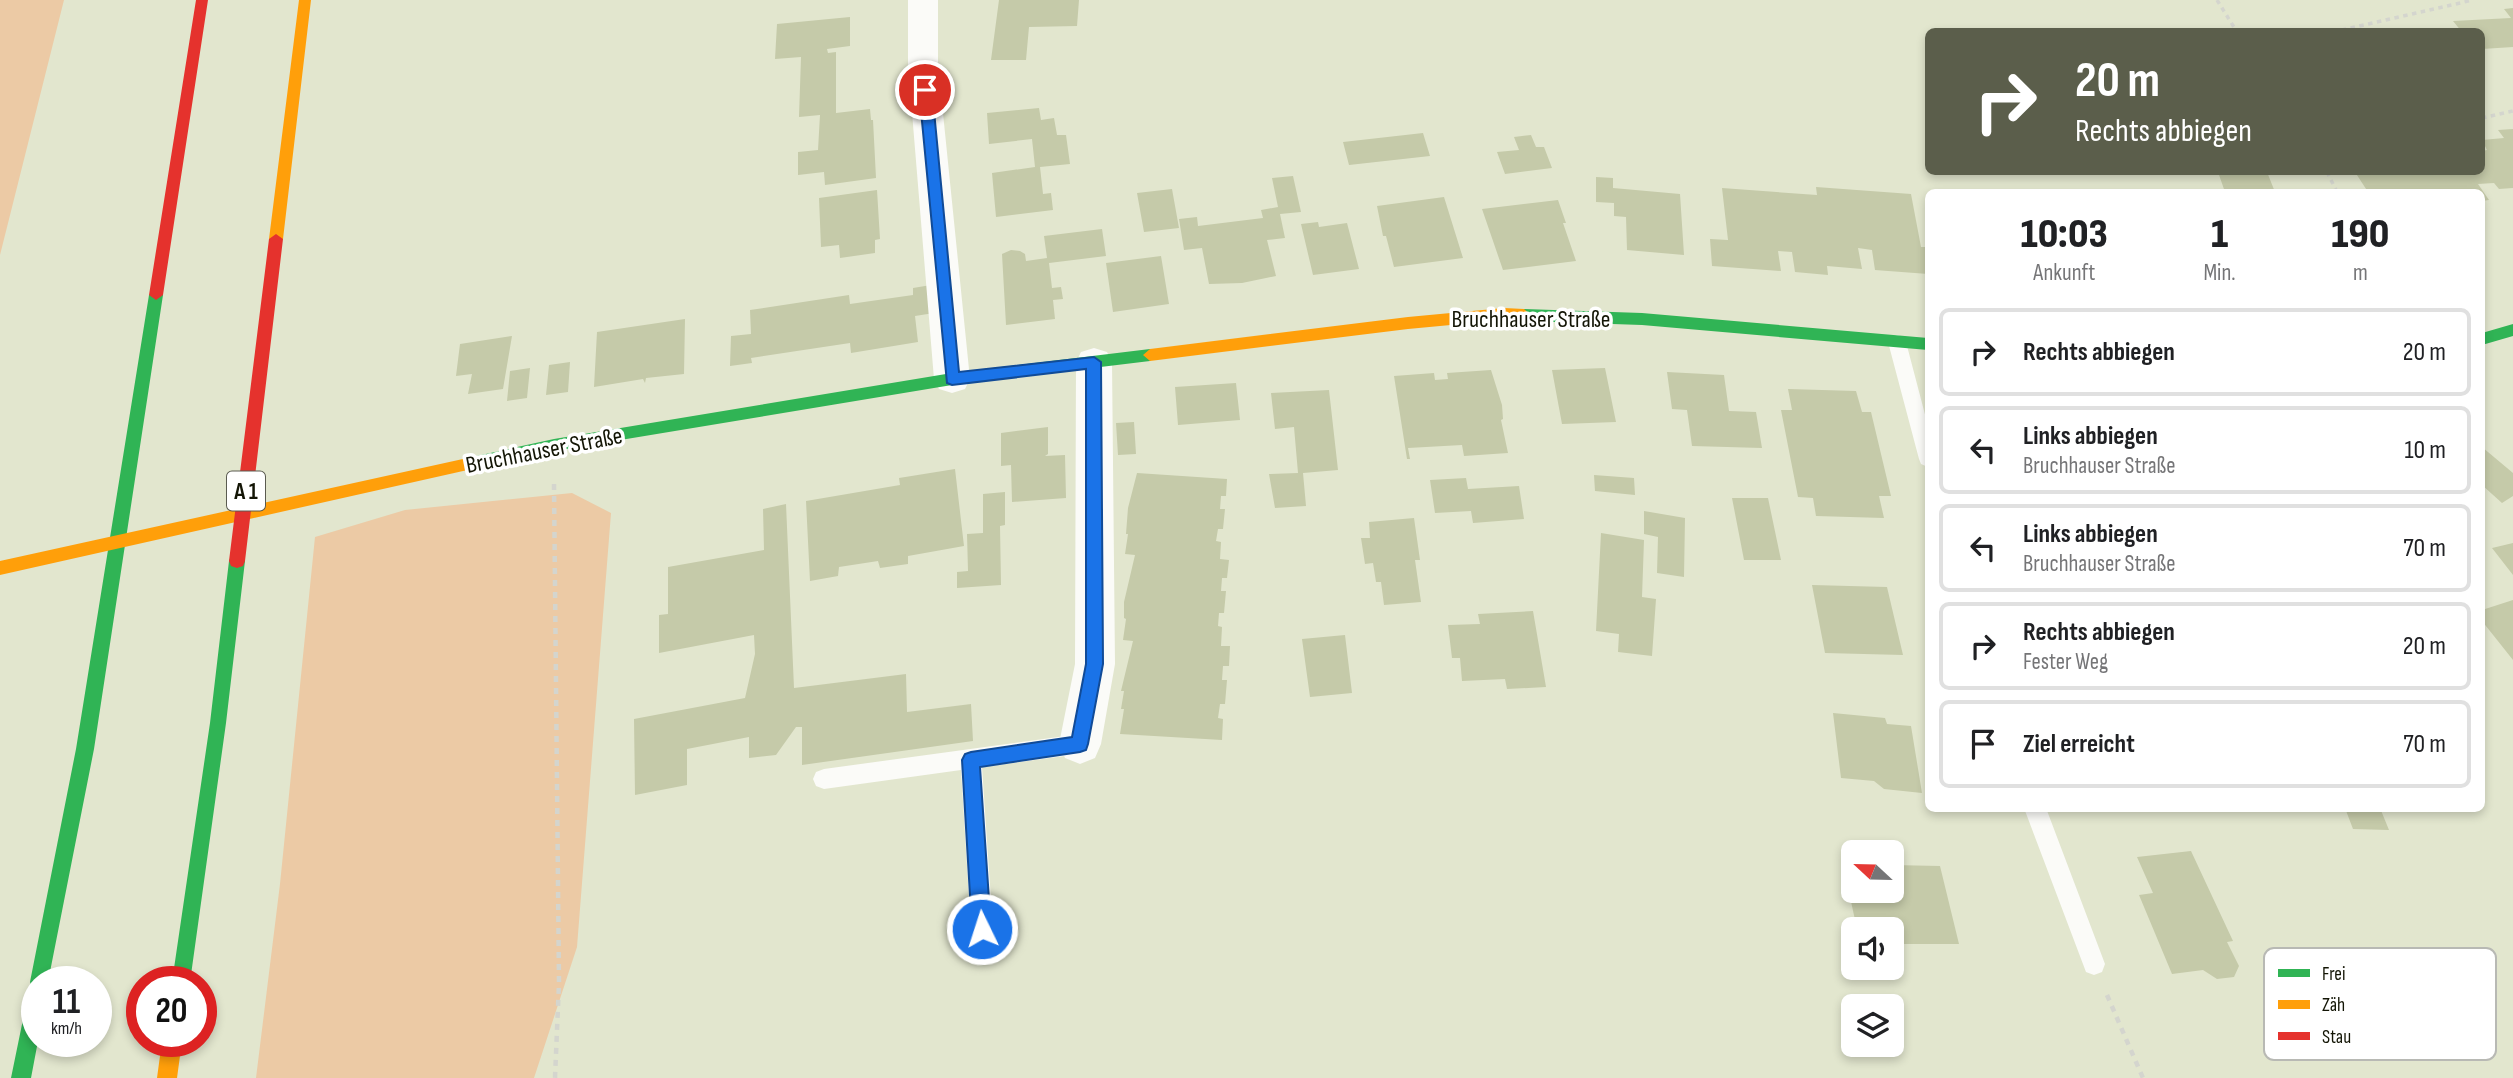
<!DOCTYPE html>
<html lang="de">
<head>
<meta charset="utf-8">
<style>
  :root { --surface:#fff; --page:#f2f2f2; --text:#202124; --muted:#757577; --line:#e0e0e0 }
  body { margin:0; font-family:"Sofia Sans Condensed",sans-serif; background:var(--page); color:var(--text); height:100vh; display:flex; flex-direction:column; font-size:26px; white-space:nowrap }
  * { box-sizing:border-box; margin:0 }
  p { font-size:23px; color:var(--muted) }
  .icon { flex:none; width:38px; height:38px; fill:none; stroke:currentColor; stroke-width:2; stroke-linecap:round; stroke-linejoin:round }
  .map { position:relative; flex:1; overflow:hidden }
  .panel { position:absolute; left:1925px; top:189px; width:560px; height:623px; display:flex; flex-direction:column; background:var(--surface); border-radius:10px; box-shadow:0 4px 10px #0003 }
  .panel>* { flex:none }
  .hud { position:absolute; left:1925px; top:28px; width:560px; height:147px; border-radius:10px; box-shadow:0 4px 10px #0003; background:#5b5e4b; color:#fff; overflow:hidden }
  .needle { width:46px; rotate:292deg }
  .buttons { position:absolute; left:1841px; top:840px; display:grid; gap:14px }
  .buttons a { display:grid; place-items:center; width:63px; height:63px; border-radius:10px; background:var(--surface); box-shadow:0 4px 10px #0003; font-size:35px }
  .speed { position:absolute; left:21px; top:966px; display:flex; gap:14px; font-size:35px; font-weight:700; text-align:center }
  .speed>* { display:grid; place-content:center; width:91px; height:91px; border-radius:50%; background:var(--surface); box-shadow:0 4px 10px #0003; line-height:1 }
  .speed small { font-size:18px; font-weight:400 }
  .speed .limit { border:10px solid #d22; background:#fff; color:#111 }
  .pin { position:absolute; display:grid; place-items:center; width:60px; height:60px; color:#fff; margin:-30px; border:4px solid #fff; border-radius:50%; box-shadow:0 2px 7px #0007 }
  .me { position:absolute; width:77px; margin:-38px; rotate:356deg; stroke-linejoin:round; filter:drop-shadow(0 0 5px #0008) }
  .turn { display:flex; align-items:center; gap:24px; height:147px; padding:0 35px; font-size:32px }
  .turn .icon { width:91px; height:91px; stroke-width:2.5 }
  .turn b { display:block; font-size:49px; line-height:60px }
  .eta { display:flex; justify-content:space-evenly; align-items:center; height:119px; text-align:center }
  .eta b { font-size:42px; font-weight:800; line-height:49px }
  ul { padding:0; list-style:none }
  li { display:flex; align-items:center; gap:21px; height:88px; margin:0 14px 10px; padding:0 21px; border:4px solid var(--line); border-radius:10px }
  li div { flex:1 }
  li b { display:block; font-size:26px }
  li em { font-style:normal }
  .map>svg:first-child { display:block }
  .green { fill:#eccaa5 }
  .building { fill:#c5caa9 }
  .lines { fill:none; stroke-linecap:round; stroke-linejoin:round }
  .path-far1 { stroke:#d4d5ce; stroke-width:3.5; stroke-dasharray:4.5 4.5; stroke-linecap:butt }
  .path { stroke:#d4d5ce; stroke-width:4.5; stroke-dasharray:6 6; stroke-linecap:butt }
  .lane { fill:#fbfbf8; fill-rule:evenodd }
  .street { fill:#fbfbf8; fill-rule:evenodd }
  .fast { fill:#30b455; fill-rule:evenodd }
  .slow { fill:#ff9f0a; fill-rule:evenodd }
  .jam { fill:#e5322d; fill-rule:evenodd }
  .route { fill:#1a73e8; stroke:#114b97; stroke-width:2 }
  .labels { text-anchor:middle; stroke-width:7; stroke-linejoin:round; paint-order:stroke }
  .shield { fill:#fff; stroke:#5a5b50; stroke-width:2 }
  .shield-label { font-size:23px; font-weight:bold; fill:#131505 }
  .street-label { font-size:24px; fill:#131505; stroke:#fff }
  .key { fill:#fff; stroke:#b8b9b4; stroke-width:2 }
  .key-label { font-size:19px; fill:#131505 }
</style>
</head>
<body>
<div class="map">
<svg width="2513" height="1078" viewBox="0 0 2513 1078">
  <rect width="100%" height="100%" fill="#e2e6ce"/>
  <!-- green -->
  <path class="green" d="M0,0H64L0,255Z
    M572,493L611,513L577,947L534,1078H256L280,884L315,537L405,510Z"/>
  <!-- building -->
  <path class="building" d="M999,0H1079L1077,26L1029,27L1026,60H991Z
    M2513,8V47L2482,49V32H2462L2453,21L2511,18L2504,9Z
    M850,17V46L827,49L828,53L836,52V113L870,109L871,120H873L876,178L825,185L824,172L798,175V152L818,150L820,115L799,117L801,57L775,59L777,24Z
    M1039,108L1041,120L1054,118L1057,135H1066L1070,164L1040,167L1043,194L1051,193L1053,210L996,217L992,173L1035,167L1032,139L989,144L987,113Z
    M2513,129V188L2499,189L2494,183L2478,184L2489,200L2482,201V192H2368L2355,172H2482V151L2487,150L2482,140L2504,138L2498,130Z
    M1423,133L1430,156L1349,165L1343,142Z
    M1531,135L1536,147H1544L1552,168L1505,174L1497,152L1519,150L1514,137Z
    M2218,172H2267L2275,192H2225Z
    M1293,176L1301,212L1280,214L1285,238L1267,240L1276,276L1242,283L1209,284L1202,248L1184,250L1179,219L1197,217L1198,226L1263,218L1261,210L1278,207L1272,178Z
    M1596,177L1613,178V188L1680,194L1684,255L1627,250L1626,217L1614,216V203L1596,202Z
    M1816,187L1911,194L1921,247H1928V274L1875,270L1872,250L1858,248L1862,269L1827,266L1828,275L1795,272L1792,252L1778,251L1781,271L1712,266L1710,239L1728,240L1722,188L1817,195Z
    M1172,189L1179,228L1144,232L1137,193Z
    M877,190L880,239L875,240V253L840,258L839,245L821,247L819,198Z
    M1444,197L1463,258L1394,267L1386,236H1383L1377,206Z
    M1558,200L1566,223H1563L1576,261L1503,270L1482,209Z
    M1318,222L1319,227L1347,223L1359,269L1313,275L1301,224Z
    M1102,229L1106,256L1049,263L1052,288L1061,287L1063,299L1053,300L1055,319L1006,325L1002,254L1011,250L1020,251L1025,254L1026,261L1047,258L1044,236Z
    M1161,256L1169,304L1113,312L1106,263Z
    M931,285L934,313L915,316L918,342L851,353L850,343L751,358L752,363L730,366L731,336L751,334L750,310L849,295L850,304L913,295V288Z
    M685,319L684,374L646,378L645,383L643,379L594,387L597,332Z
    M512,336L503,389L468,394L472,374L456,376L460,344Z
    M570,362L568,392L546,395L549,365Z
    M530,368L527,398L507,401L510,371Z
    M1605,368L1616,422L1562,424L1552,370Z
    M1491,370L1502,405L1503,419L1501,420L1508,453L1464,456L1462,445L1408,448L1410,459H1407L1394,376L1434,373L1435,380L1448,379L1447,373Z
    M1667,372L1724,375L1729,411L1756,412L1762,448L1692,446L1687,410L1672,409Z
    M1236,383L1240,420L1178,425L1175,387Z
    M1788,389L1856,391L1862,412H1871L1891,496H1879L1884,518L1816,516L1813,498L1798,497L1781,410H1792Z
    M1329,390L1338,470L1303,473L1306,506L1275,508L1269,474L1298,473L1294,427L1275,429L1271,393Z
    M1134,422L1136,454L1118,455L1116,423Z
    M1048,427V454L1045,456L1065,455L1066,498L1012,502L1011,465L1001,466V433Z
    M2482,447L2513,473V496L2502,503L2482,485Z
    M955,469L964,546L908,556V564L880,568L878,561L839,567L838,576L810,581L806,501L900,485L899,478Z
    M1137,473L1227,479L1226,496H1221L1220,509H1225L1223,529H1218L1216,541L1221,542L1220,559L1229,560L1227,578H1222L1221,591H1226L1224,613H1219L1218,626L1222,627L1221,646H1230L1229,666H1223L1222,680H1227L1225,704H1220L1218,718L1223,719L1222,740L1120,734L1124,709H1121L1124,691H1121L1133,641L1123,640L1126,619L1124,618V602L1135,555L1125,554L1128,534H1126L1128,508Z
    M1594,475L1634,478L1635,495L1595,491Z
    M1466,478L1468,489L1519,486L1524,519L1473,523L1471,511L1435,513L1430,480Z
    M1005,492V525L1000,526L1001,585L957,588V572L968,571L967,534L983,533V494Z
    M1732,498H1768L1781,560H1744Z
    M786,504L794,688L906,674L907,712L971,704L973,741L802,765V727H796L776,755L749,758V737L687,749V785L635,795L634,719L745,698L755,654L754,635L659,653V615L668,614V567L764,550L763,509Z
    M1644,511L1685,518L1684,577L1657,573L1658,537L1644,534Z
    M1414,518L1420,560H1415L1421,602L1384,605L1381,582H1376L1373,563L1365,564L1361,538H1370L1369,522Z
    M1601,533L1644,540L1642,597L1656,599L1652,656L1618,652L1619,634L1596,631Z
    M2513,543V575L2492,548Z
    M1812,585L1887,587L1903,655L1825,653Z
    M2513,600V660L2482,621V610Z
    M1533,611L1546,687L1507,689L1505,679L1462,681L1460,658H1452L1448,625L1480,624L1478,614Z
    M1345,635L1352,693L1310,697L1302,639Z
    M1833,713L1885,718L1887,724L1911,726L1922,793L1884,789L1874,781L1841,778Z
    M2345,808H2380L2389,830L2353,829Z
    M2191,851L2233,941L2227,942L2239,966L2234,977L2217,979L2203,970L2172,974L2139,895L2153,893L2137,857Z
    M1843,865H1853V891H1892V865L1940,866L1959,944H1892V929H1857Z"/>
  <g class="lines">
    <!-- path-far1 -->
    <path class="path-far1" d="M2217,0L2237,32
      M2333,32L2473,0
      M2482,118L2513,111
      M2327,172L2337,192"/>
    <!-- path -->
    <path class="path" d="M554,484L559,983L555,1078
      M2107,995L2143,1078"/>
    <!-- lane -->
    <path class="lane" d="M1897,335L1903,337L1906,342L1928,426V467L1921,464L1919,459L1888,342L1891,337Z
      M1080,734L1087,737L1090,744L1087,751L1080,754L982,767L993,929L990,937L982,940L974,937L971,929L961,770L824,789L816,786L813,779L816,772L824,769Z
      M2024,808H2046L2105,964L2102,972L2094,975L2086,972Z"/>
    <!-- street -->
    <path class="street" d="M908,0H938V64L970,379L965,389L952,393L939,389L934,379L908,64Z
      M1094,348L1107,352L1112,362L1115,664L1101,744L1095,758L1080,764L1065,758L1059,744L1075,664L1076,362L1081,352Z"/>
    <!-- fast -->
    <path class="fast" d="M156,290L163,295L94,749L48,982H37L38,1041L31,1078H11L28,995L32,988L30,982L76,749L149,295Z
      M1524,309L1642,313L1928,338V350L1642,325L1524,321L1517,315Z
      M2513,324V336L2482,345V333Z
      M1150,349L1157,355L1150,361L952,385L554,451L472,469L467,468L464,463L467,458L472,457L554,439L952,373Z
      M237,554L243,556L245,561L226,723L190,982H172L210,723L229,561L231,556Z"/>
    <!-- slow -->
    <path class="slow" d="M299,0H311L283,239L276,244L269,239Z
      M1504,308L1524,309L1531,315L1524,321L1504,320L1408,329L1150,361L1143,355L1150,349L1408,317Z
      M472,457L477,458L480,463L477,468L472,469L0,575V561Z
      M162,1041H182L177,1078H157Z"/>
    <!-- jam -->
    <path class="jam" d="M196,0H208L163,295L156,300L149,295Z
      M276,234L283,239L245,561L243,566L237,568L231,566L229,561L269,239Z"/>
  </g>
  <!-- route -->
  <path class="route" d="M925,85L932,90L959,372L1094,357L1101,362L1103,664L1088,744L1086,750L1080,752L980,767L991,929L988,936L982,939L975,936L972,929L962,760L965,754L971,752L1072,737L1086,664V369L952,385L947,383L919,90Z"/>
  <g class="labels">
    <!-- shield labels -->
    <rect class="shield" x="227" y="471.5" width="38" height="39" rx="5"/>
    <g class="shield-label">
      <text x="246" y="499">A 1</text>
    </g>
    <!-- street labels -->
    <g class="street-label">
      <text x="1531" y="327">Bruchhauser Straße</text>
      <text transform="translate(544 450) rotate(-11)" y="8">Bruchhauser Straße</text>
    </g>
  </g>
  <!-- legend -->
  <rect x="2264" y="948" width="232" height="112" rx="10" class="key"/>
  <rect x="2278" y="969" width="32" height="8" fill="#30b455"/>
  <rect x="2278" y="1000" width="32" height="9" fill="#ff9f0a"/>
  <rect x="2278" y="1032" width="32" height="8" fill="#e5322d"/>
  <g class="key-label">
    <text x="2322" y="980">Frei</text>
    <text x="2322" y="1011">Zäh</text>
    <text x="2322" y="1043">Stau</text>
  </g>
</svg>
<div class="buttons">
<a><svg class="needle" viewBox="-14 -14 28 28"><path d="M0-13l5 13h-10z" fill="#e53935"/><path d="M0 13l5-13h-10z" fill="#757577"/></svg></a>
<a><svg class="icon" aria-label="sound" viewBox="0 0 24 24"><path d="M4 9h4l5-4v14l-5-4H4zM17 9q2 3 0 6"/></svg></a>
<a><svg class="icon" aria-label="layers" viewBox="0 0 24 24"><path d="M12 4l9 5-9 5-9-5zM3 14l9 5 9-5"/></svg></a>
</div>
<div class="speed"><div>11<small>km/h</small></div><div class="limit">20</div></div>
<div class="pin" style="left:925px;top:90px;background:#d93025"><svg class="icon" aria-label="arrive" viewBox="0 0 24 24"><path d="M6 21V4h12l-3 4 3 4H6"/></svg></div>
<svg class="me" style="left:982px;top:929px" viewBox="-20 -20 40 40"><circle r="17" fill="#1a73e8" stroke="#fff" stroke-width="3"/><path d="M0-11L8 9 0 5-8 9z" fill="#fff"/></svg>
<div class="hud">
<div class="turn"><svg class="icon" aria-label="right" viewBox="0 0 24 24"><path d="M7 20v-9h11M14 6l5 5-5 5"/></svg><div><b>20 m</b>Rechts abbiegen</div></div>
</div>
<section class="panel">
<div class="eta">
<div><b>10:03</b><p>Ankunft</p></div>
<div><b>1</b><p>Min.</p></div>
<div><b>190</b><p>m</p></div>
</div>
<ul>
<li><svg class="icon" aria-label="right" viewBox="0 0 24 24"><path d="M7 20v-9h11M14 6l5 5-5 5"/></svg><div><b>Rechts abbiegen</b></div><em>20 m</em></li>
<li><svg class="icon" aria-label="left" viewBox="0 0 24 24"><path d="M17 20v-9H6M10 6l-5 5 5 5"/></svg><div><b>Links abbiegen</b><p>Bruchhauser Straße</p></div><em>10 m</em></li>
<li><svg class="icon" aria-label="left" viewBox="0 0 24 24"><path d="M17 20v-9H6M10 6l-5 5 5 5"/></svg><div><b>Links abbiegen</b><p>Bruchhauser Straße</p></div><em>70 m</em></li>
<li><svg class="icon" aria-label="right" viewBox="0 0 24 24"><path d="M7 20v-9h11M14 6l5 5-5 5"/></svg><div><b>Rechts abbiegen</b><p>Fester Weg</p></div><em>20 m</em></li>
<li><svg class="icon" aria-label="arrive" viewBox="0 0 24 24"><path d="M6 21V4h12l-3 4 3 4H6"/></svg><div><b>Ziel erreicht</b></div><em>70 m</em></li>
</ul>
</section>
</div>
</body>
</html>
